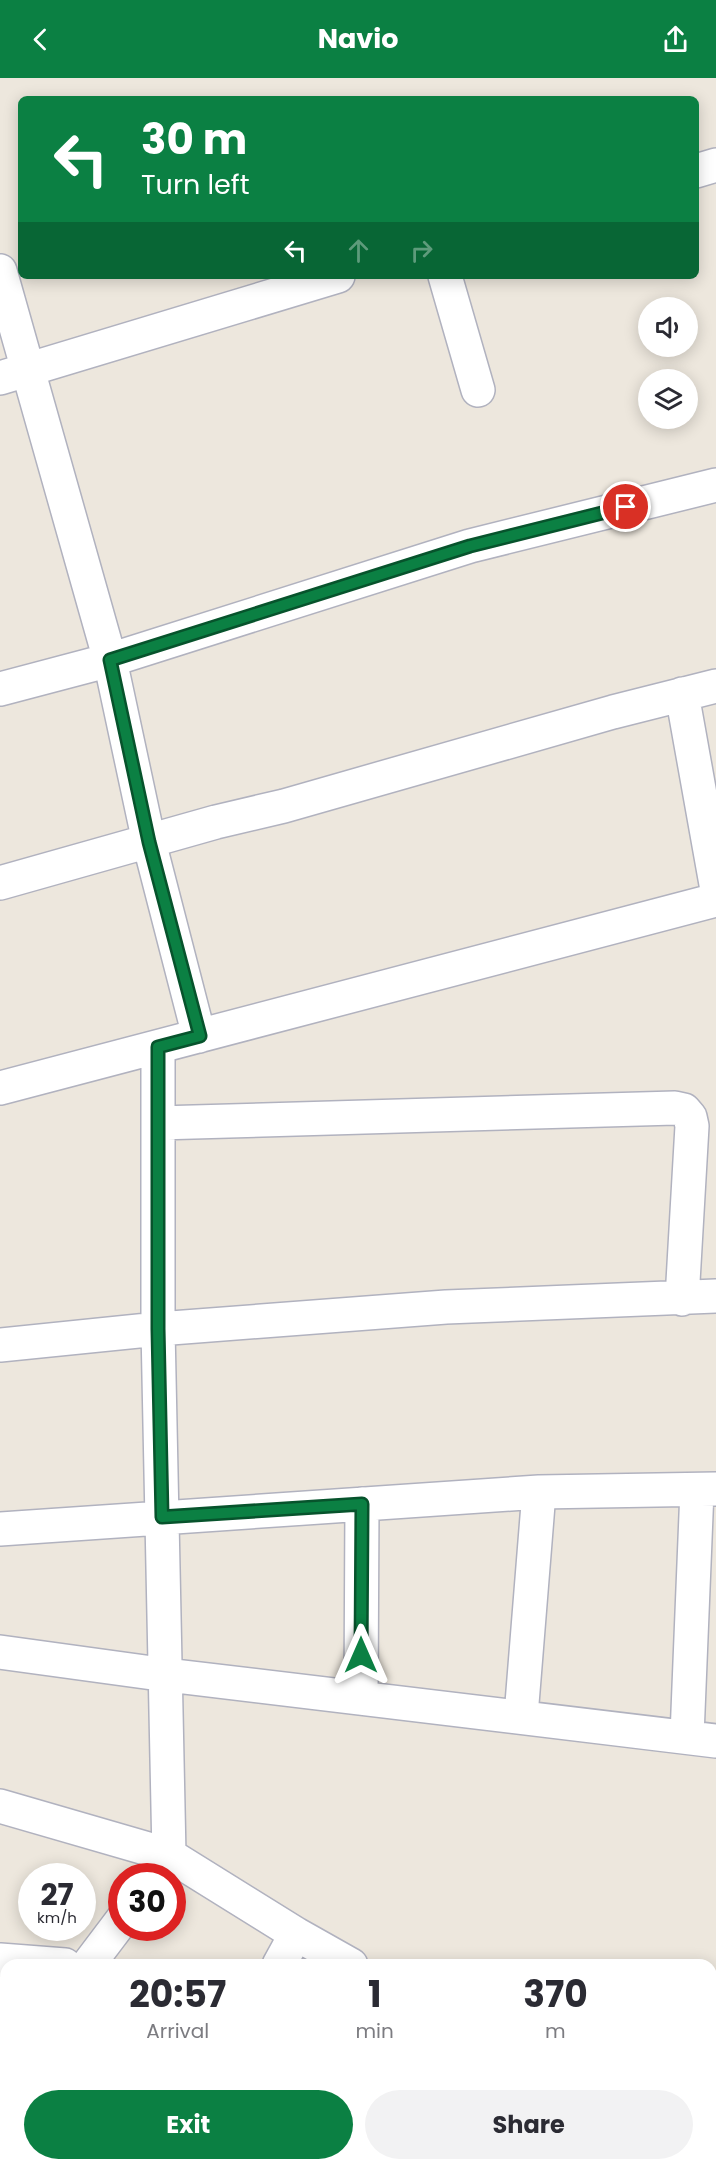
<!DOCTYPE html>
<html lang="en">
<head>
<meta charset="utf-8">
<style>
  :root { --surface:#fff; --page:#f2f2f3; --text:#2b2b33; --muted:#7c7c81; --accent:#0b8043 }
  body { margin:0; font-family:Poppins,sans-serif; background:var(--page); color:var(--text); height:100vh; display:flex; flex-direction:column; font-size:22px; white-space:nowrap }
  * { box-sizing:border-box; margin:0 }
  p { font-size:20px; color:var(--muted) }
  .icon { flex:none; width:33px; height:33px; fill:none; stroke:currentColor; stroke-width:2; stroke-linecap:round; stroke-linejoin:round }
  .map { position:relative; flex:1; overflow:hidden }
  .details { position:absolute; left:0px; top:1881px; width:717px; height:212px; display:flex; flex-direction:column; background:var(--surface); border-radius:18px 18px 0 0; box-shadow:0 3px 15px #0003 }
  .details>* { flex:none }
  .hud { position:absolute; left:18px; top:18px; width:681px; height:183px; border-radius:9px; box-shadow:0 3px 15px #0003; background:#0b8043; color:#fff; overflow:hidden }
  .tools { position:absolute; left:638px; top:219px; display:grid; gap:12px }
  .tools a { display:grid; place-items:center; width:60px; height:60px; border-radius:50%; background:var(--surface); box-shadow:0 3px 15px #0003; font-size:30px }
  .speed { position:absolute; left:18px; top:1785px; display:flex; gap:12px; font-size:30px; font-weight:700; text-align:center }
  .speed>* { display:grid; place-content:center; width:78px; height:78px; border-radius:50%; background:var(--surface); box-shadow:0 3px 15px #0003; line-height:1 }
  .speed small { font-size:15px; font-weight:400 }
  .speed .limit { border:9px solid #d22; background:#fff; color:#111 }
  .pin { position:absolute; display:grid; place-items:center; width:51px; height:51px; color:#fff; margin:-26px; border:3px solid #fff; border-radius:50%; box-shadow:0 2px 6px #0007 }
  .me { position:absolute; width:66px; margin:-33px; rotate:0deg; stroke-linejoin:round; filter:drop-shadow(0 0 4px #0008) }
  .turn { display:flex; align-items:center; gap:21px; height:126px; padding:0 24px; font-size:27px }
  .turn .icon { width:78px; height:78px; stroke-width:2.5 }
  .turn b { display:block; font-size:42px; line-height:51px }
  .lanes { display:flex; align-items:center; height:57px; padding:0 24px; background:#0003; justify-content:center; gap:30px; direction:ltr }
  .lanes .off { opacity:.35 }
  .eta { display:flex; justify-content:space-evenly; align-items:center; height:102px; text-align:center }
  .eta b { font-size:36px; font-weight:700; line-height:42px }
  .cta { display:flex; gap:12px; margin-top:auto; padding:12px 24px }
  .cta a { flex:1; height:69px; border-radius:36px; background:var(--accent); color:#fff; font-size:24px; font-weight:700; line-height:69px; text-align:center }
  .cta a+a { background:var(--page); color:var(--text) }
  header { display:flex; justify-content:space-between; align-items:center; height:78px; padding:0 24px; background:var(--accent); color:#fff; font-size:27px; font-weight:700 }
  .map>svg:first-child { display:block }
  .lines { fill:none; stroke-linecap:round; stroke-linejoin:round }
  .minor-casing { stroke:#b1b2bf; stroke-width:36 }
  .minor { stroke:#fff; stroke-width:33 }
  .route-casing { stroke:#07532c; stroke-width:15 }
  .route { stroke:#0b8043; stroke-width:10 }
</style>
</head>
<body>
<header><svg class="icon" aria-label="back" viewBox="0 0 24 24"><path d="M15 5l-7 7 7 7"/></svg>Navio<svg class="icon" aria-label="share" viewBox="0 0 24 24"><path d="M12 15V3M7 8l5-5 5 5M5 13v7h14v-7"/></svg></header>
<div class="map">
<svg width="716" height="2092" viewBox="0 0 716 2092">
  <rect width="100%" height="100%" fill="#ede7dd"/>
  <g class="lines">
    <defs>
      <path id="minor" d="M696,93L716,87
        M0,193L110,582L149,764L199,958
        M445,198L478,312
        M0,300L338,198
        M0,611L110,582L470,468L716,407
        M682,616L716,806
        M0,805L216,744L284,728L613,634L716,608
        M0,1010L716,822
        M158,1045L675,1030L684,1032L690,1039L692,1048L682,1221
        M0,1267L158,1251L446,1229L716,1218
        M0,1451L539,1414L716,1411
        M0,1574L167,1597L716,1663
        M361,1620L362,1426
        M521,1638L539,1414
        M687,1658L697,1412
        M0,1728L169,1777L296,1856L279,1887
        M154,1798L169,1777L158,1251V969
        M296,1856L351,1887
        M0,1882L65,1887
        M88,1887L122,1842
        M0,2057L6,2045
        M694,2086L705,2092
        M164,2092L167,2086
        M365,2092L367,2086
        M486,2092L487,2086
        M606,2092L607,2086"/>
    </defs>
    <!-- minor casing -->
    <use href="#minor" class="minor-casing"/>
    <!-- minor -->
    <use href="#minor" class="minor"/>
  </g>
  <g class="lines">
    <defs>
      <path id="route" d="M361,1577L362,1426L162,1439L158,1251V969L200,958L149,764L110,582L470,468L626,429"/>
    </defs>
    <!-- route casing -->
    <use href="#route" class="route-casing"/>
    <!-- route -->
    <use href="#route" class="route"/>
  </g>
</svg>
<div class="tools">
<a><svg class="icon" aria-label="sound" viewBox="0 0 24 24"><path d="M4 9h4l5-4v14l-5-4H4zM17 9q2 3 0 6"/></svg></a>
<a><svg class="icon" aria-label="layers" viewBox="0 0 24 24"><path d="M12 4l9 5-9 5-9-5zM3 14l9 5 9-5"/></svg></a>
</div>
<div class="speed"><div>27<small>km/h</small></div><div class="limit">30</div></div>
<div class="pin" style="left:626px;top:429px;background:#d93025"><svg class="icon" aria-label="arrive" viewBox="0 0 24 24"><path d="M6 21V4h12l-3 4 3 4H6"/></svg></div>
<svg class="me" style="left:361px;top:1577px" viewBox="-20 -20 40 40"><path d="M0-17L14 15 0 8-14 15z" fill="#0b8043" stroke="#fff" stroke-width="4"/></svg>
<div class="hud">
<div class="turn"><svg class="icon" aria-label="left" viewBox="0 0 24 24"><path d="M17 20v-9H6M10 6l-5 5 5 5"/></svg><div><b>30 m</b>Turn left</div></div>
<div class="lanes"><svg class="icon" aria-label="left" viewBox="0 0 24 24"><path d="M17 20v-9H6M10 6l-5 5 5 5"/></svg><svg class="icon off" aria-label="ahead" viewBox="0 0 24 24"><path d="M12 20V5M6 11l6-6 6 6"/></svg><svg class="icon off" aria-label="right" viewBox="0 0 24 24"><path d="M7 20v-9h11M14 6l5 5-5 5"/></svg></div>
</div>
<section class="details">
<div class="eta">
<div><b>20:57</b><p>Arrival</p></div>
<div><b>1</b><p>min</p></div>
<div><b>370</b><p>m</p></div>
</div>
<div class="cta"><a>Exit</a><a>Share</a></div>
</section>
</div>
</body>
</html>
